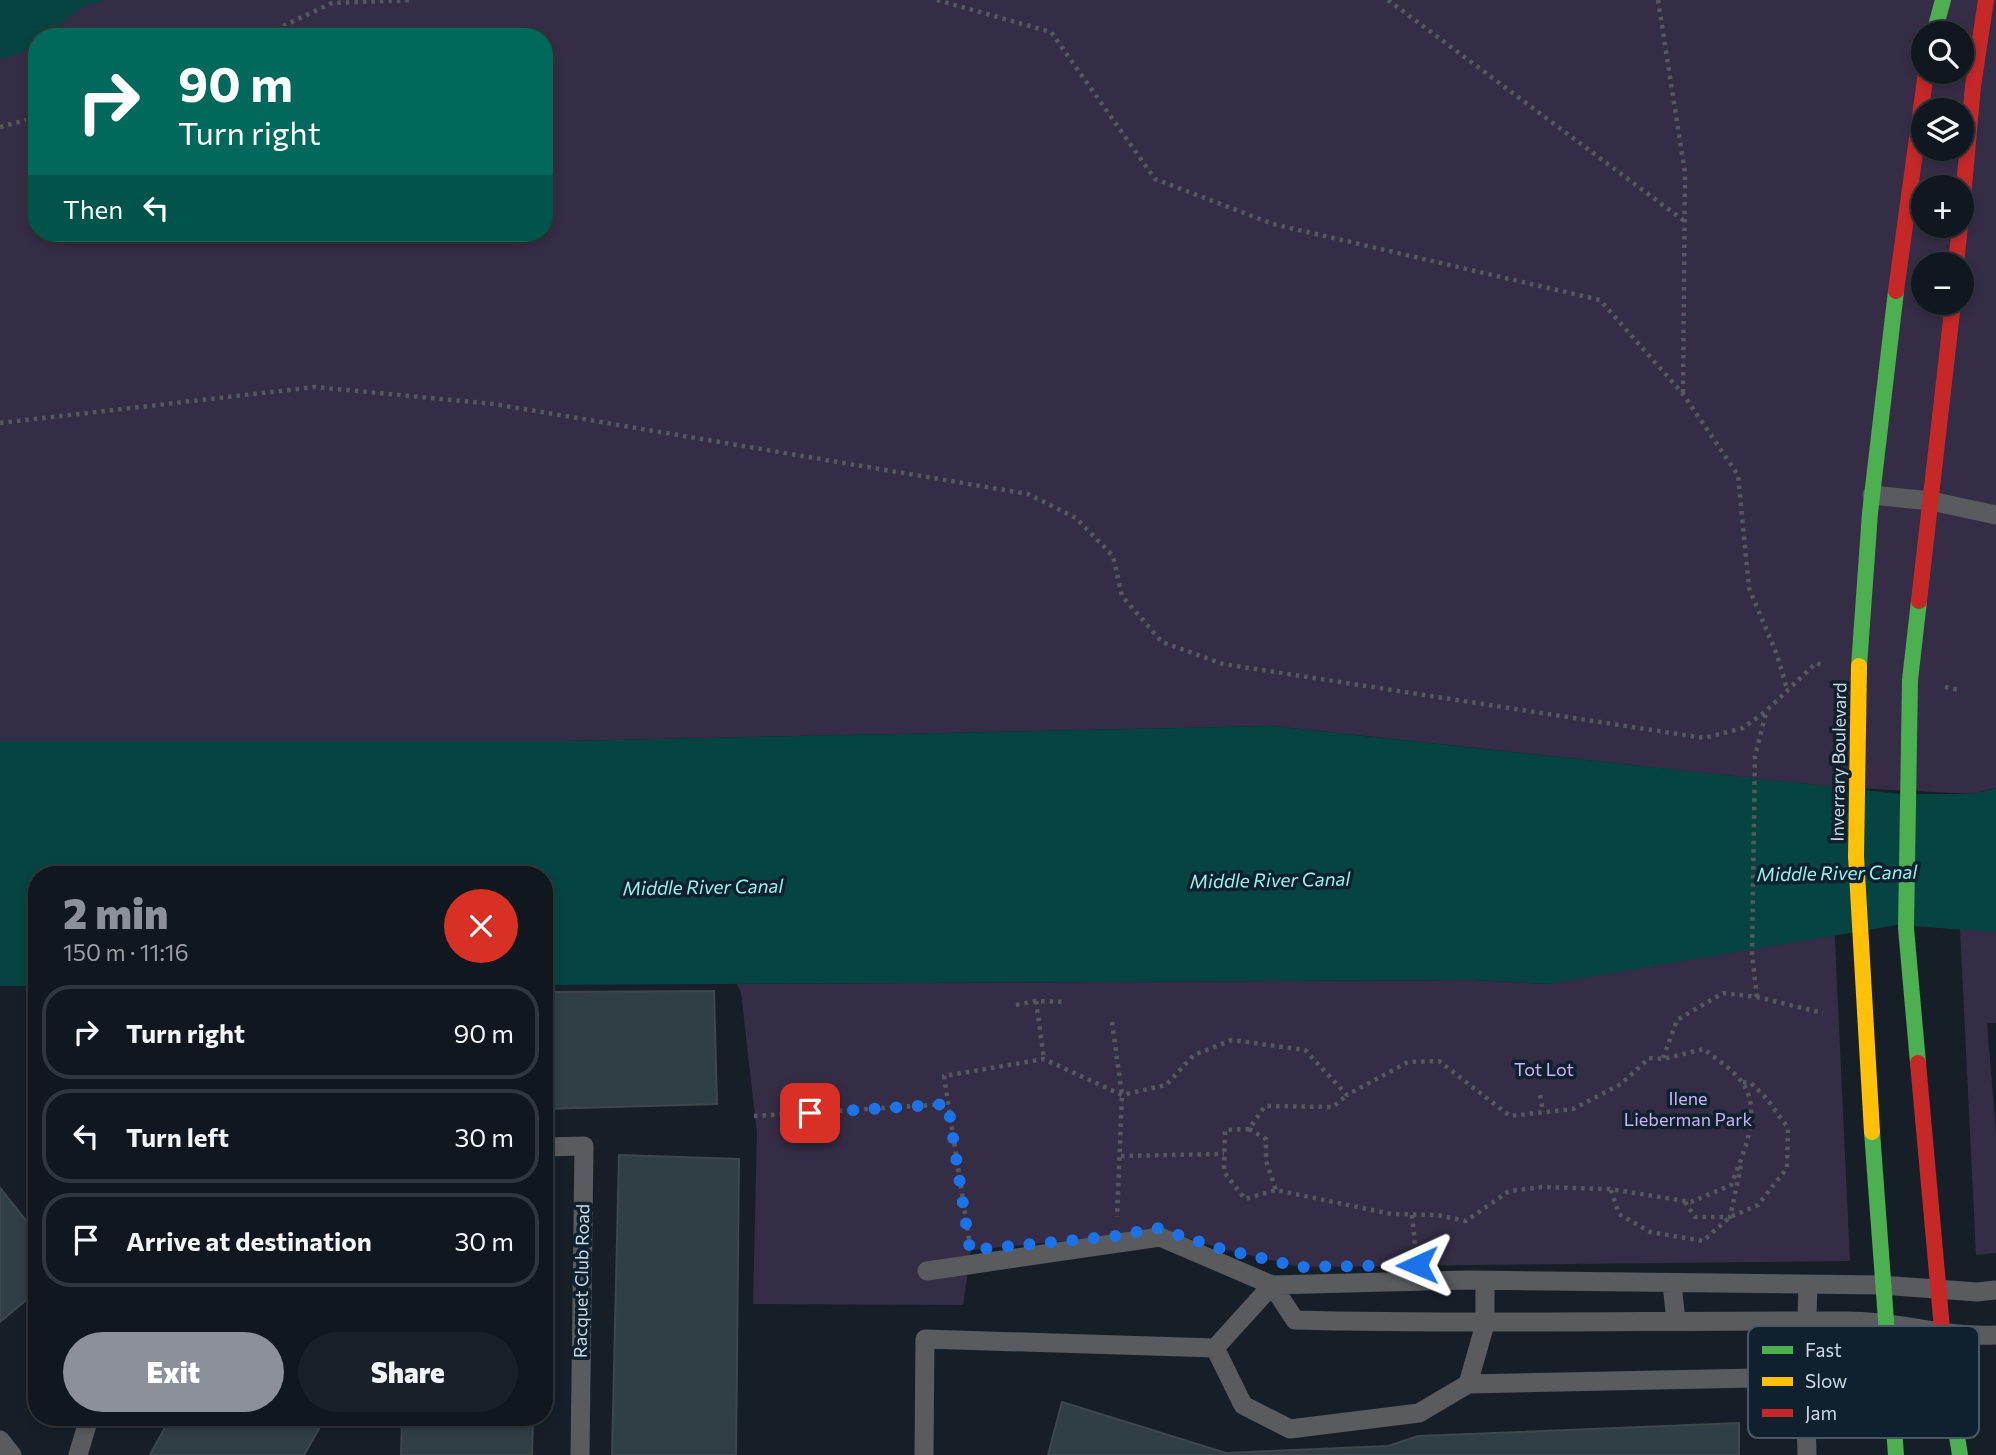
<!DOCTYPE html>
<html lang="en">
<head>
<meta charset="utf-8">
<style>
  :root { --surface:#10171e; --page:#192027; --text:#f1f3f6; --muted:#9c9fa4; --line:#30363c; --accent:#8c9099 }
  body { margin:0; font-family:Commissioner,sans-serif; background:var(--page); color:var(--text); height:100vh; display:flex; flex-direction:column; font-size:26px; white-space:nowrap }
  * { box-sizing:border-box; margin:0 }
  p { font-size:23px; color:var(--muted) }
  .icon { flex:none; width:38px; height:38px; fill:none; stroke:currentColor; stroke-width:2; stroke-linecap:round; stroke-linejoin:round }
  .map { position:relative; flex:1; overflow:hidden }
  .sheet { position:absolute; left:28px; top:866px; width:525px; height:560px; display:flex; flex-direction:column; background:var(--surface); border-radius:28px; box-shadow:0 4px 10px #0003,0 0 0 2px var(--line) }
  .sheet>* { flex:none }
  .guide { position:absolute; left:28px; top:28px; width:525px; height:214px; border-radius:28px; box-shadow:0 4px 10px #0003,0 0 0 2px var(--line); background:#00695c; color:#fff; overflow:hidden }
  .controls { position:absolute; left:1911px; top:21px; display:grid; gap:14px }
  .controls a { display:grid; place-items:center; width:63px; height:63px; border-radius:50%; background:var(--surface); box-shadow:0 4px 10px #0003,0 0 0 2px var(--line); font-size:35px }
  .pin { position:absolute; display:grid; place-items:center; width:60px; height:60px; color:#fff; margin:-30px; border-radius:14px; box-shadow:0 4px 10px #0006 }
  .me { position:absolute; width:77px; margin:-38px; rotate:269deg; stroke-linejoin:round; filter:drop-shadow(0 0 5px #0008) }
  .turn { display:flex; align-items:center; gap:24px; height:147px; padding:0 35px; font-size:32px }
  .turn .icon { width:91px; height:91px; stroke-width:2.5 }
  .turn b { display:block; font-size:49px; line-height:60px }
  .then { display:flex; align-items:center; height:66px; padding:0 35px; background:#0003; gap:14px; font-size:26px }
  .round { display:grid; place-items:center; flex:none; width:74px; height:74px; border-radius:37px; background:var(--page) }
  .summary { display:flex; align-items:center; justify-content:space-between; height:119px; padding:0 35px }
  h1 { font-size:42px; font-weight:800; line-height:52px; color:var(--accent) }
  .action { display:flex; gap:14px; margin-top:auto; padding:14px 35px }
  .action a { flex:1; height:80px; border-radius:42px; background:var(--accent); color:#fff; font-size:28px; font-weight:800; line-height:80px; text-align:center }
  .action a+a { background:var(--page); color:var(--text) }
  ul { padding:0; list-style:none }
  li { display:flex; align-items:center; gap:21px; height:94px; margin:0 14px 10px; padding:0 21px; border:4px solid var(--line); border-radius:28px }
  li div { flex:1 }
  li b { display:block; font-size:26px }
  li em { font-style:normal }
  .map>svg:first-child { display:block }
  .green { fill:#352d45; fill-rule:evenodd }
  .water { fill:#064441 }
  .building { fill:#303e45; stroke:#3d474c; stroke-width:2 }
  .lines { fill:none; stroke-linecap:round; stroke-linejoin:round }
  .path { stroke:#55595e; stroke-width:4.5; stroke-dasharray:3.5 5; stroke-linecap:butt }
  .lane { stroke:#595b5f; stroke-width:19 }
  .fast { stroke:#4caf50; stroke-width:16 }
  .slow { stroke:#ffc107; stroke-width:16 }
  .jam { stroke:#c62828; stroke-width:16 }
  .route { stroke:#1a73e8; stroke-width:12; stroke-dasharray:0 21.6 }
  .labels { text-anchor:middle; stroke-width:7; stroke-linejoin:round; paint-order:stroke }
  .street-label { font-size:18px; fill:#ced9e3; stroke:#0f202f }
  .park-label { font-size:18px; fill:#ceb3f2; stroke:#0f202f }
  .water-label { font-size:19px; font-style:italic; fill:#96f5eb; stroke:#0f202f }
  .key { fill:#0f202f; stroke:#485865; stroke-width:2 }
  .key-label { font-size:19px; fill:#ced9e3 }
</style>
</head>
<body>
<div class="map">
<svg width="1996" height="1455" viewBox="0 0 1996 1455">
  <rect width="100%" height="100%" fill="#161f28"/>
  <!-- green -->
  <path class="green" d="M0,0H1996V788L1974,794L1834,787L1272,726L565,741H0ZM1923,33H1962V72H1923ZM37,37H544V233H37ZM1923,110H1962V149H1923ZM1923,187H1962V226H1923ZM1923,264H1962V303H1923Z
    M1834,920L1850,1261L1300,1267L1222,1249L1157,1228L1116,1236L971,1250L963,1305L753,1304L757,1133L741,993L737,984L1473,980L1549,984Z
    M1960,929L1996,930V1023H1987L1996,1133V1253L1976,1255Z"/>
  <!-- water -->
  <path class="water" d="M0,0H105L85,5L43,37H37V41L20,54L0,59Z
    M1272,726L1901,794H1974L1996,788V932L1897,925L1549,984L1473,980L544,985V875H37V986H0V741H565Z"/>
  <!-- building -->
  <path class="building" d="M714,991L717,1104L544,1109V992Z
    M619,1155L739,1159L736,1455H612Z
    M0,1188L37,1234V1291L0,1322Z
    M1062,1402L1226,1453L1388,1446L1418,1436L1739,1423V1455H1048Z
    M170,1418H297L319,1429L304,1455H150Z
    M402,1418H533L532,1455H401Z"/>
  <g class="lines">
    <!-- path -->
    <path class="path" d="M937,0L1051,32L1155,179L1273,224L1600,300L1683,394L1738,475L1749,588L1777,655L1787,689
      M1388,0L1683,220
      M1658,0L1685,173L1683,393
      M260,37L332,3L414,0
      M0,127L37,117
      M0,423L315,387L494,404L1028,494L1076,518L1113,556L1122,596L1162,642L1223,664L1704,738L1743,728L1766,711L1816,663L1824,666
      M1945,687L1959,690
      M1757,997L1752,954L1755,756L1766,713
      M1036,1001L1044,1059
      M1016,1005L1036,1001L1065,1002
      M1112,1022L1122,1095L1117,1217
      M1663,1058L1677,1020L1723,993L1757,997L1823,1013
      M1540,1095L1543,1112
      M754,1116L948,1104
      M1249,1129L1266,1139V1161L1276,1190
      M1121,1156L1224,1154
      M1611,1190L1619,1214L1650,1232L1703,1241L1730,1217L1758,1205L1787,1168L1788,1128L1767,1099L1751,1083L1742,1082
      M1685,1202L1695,1217H1730L1741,1166
      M1412,1215L1416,1254
      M969,1239L944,1076L1044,1059L1122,1095L1166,1085L1194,1055L1232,1040L1305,1050L1347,1095L1408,1062L1439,1061L1510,1116L1573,1109L1621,1084L1649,1058L1663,1059L1704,1049C1716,1059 1732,1069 1741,1081C1764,1111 1743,1154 1731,1185L1691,1202L1610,1189L1542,1187L1509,1191L1466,1221L1437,1215L1391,1214L1276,1190L1245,1199L1224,1172L1225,1130L1249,1129L1265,1106L1333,1107L1347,1095"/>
    <!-- lane -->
    <path class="lane" d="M1872,495L1931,501L1996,515
      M544,1147L584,1146L580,1455
      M927,1271L1160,1237L1272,1285L1466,1280L1881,1285L1977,1292L1996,1290
      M1672,1284L1676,1321
      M1272,1285L1295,1320C1479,1325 1664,1320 1848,1321C1898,1321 1946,1338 1996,1335
      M1215,1348L1243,1405L1290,1429L1419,1413L1468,1384L1485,1324V1281
      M1805,1377L1808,1285
      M1468,1384L1805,1377L1807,1455
      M0,1440L12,1455
      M78,1455L89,1418
      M924,1455L925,1339L1215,1348L1272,1285"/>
    <!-- fast -->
    <path class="fast" d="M1934,33L1943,0
      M1859,666L1870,513L1896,291
      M1918,1063L1906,928L1910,680L1919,601
      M1872,1132L1896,1455
      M1945,1362L1960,1455"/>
    <!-- slow -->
    <path class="slow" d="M1859,666L1856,856L1872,1132"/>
    <!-- jam -->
    <path class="jam" d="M1962,209L1973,86L1986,0
      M1956,264L1960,226
      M1896,291L1926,72
      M1919,601L1953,303
      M1918,1063L1945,1362"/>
  </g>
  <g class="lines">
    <!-- route -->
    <path class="route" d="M810,1113L948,1104L970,1250L1116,1236L1157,1228L1222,1249L1300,1267L1417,1265"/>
  </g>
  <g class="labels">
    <!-- street labels -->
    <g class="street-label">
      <text transform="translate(1839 762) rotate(-89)" y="6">Inverrary Boulevard</text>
      <text transform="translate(582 1281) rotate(-89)" y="6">Racquet Club Road</text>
    </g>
    <!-- park labels -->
    <g class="park-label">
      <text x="1544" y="1076">Tot Lot</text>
      <text x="1688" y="1105">Ilene<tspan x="1688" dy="21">Lieberman Park</tspan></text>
    </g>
    <!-- water labels -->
    <g class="water-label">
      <text transform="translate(1837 873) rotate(-1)" y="7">Middle River Canal</text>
      <text transform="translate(1270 880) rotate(-1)" y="7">Middle River Canal</text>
      <text transform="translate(703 887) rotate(-1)" y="7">Middle River Canal</text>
    </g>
  </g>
  <!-- legend -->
  <rect x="1748" y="1326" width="231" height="112" rx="10" class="key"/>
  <rect x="1762" y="1346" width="31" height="8" fill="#4caf50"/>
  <rect x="1762" y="1377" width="31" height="9" fill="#ffc107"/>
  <rect x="1762" y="1409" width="31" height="8" fill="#c62828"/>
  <g class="key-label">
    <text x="1805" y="1357">Fast</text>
    <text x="1805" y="1388">Slow</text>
    <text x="1805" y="1420">Jam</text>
  </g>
</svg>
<div class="controls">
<a><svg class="icon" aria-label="search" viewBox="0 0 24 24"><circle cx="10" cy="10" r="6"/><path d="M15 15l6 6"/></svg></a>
<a><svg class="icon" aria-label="layers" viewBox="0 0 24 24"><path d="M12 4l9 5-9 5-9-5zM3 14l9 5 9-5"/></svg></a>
<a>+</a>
<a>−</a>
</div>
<div class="pin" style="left:810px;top:1113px;background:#d93025"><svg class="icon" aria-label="arrive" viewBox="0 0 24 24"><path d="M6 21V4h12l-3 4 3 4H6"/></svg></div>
<svg class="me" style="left:1417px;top:1265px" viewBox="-20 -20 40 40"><path d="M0-17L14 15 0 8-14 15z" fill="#1a73e8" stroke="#fff" stroke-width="4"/></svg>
<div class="guide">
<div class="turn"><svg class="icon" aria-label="right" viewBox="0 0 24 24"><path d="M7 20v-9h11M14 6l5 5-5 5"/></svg><div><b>90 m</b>Turn right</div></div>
<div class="then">Then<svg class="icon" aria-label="left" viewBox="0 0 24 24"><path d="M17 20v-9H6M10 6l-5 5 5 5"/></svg></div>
</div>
<section class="sheet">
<div class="summary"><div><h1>2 min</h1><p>150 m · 11:16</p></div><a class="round" style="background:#d93025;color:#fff"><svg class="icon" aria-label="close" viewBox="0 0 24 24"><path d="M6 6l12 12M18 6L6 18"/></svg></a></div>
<ul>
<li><svg class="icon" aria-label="right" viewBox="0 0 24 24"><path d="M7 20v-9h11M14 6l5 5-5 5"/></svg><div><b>Turn right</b></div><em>90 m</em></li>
<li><svg class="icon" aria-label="left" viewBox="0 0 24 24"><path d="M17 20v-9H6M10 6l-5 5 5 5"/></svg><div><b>Turn left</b></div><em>30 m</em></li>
<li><svg class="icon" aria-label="arrive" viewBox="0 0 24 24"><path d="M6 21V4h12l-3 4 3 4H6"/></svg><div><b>Arrive at destination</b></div><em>30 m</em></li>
</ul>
<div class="action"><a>Exit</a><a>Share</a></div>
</section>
</div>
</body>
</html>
